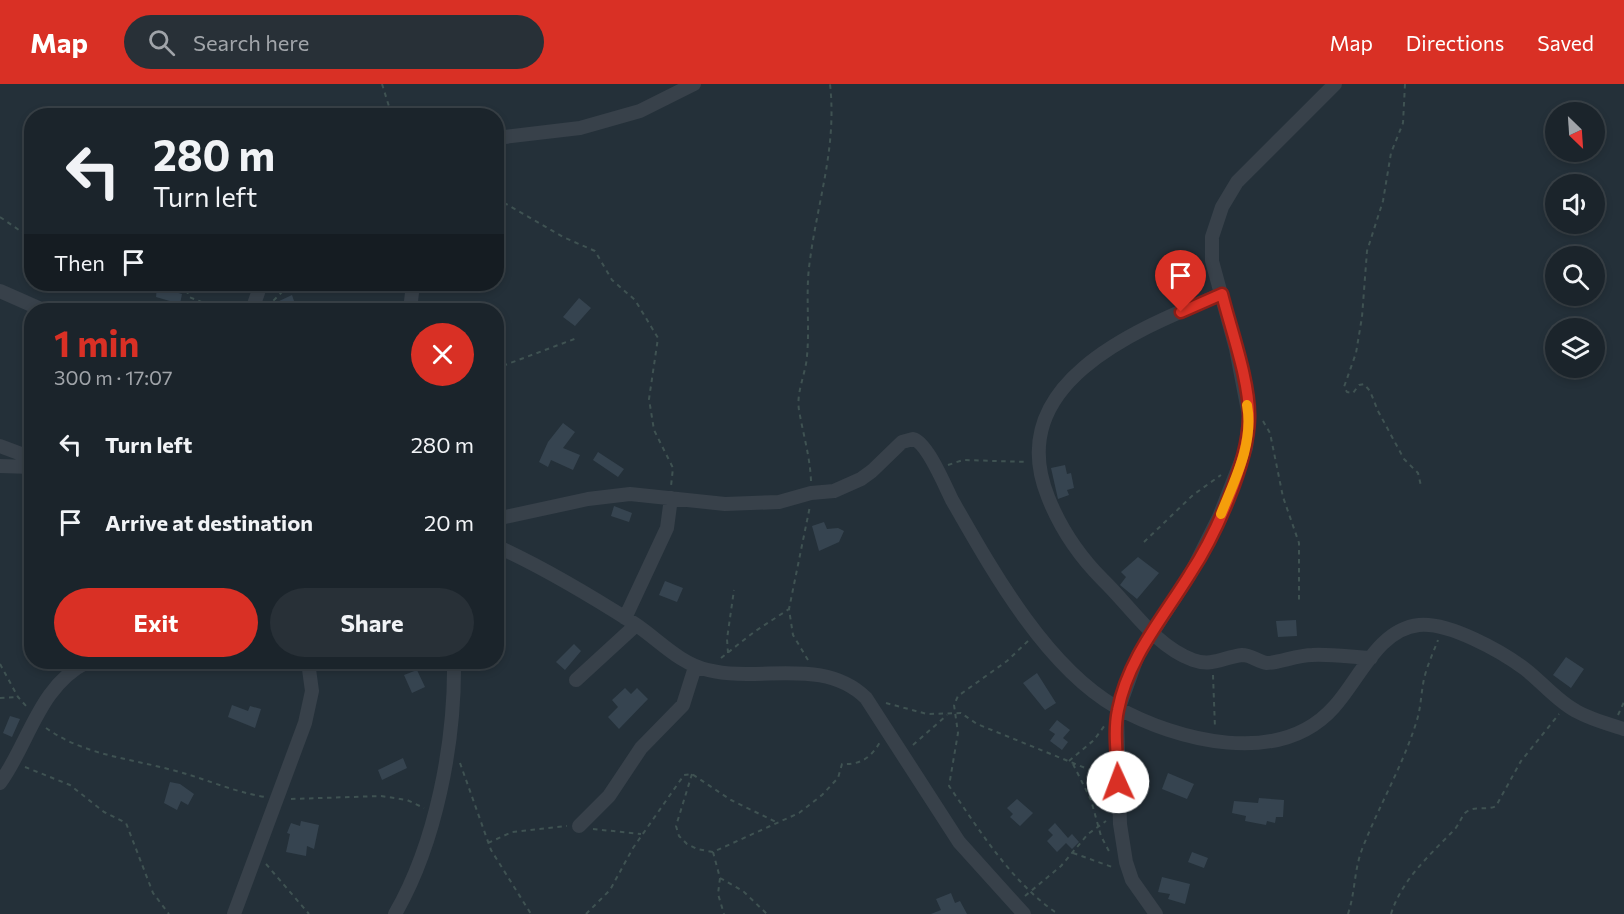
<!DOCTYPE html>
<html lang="en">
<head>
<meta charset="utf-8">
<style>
  :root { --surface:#1b242b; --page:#283037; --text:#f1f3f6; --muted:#a0a4a9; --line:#394147; --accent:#d93025 }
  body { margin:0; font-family:Commissioner,sans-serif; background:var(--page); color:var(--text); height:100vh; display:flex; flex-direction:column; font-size:22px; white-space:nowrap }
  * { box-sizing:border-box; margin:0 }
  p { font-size:20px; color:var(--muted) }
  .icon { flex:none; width:33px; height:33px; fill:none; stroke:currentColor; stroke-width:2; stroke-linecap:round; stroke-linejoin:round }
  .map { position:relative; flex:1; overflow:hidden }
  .panel { position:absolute; left:24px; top:219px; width:480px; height:366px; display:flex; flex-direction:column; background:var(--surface); border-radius:24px; box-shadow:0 3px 9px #0003,0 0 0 2px var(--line) }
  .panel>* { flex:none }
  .banner { position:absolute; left:24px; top:24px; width:480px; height:183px; border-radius:24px; box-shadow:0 3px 9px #0003,0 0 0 2px var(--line); background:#1b242b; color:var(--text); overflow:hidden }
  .needle { width:39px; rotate:155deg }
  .fabs { position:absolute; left:1545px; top:18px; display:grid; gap:12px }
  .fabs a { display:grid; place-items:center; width:60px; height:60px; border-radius:50%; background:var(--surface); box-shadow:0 3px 9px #0003,0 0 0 2px var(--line); font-size:30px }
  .pin { position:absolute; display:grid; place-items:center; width:51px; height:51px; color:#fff; margin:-62px -26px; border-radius:50% 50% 50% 0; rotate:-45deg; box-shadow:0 0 6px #0007 }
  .pin .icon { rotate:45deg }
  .me { position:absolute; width:66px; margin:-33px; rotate:358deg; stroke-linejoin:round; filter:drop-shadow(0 0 4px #0008) }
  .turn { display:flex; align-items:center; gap:21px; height:126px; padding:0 30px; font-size:27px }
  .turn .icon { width:78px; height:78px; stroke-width:2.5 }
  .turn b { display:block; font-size:42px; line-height:51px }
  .then { display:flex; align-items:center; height:57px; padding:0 30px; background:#0003; gap:12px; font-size:22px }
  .round { display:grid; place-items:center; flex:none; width:63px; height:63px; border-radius:32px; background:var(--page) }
  .overview { display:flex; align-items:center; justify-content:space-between; height:102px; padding:0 30px }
  h1 { font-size:36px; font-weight:700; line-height:45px; color:var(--accent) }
  .primary-button { display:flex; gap:12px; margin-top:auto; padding:12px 30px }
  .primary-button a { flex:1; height:69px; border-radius:36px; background:var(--accent); color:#fff; font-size:24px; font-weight:700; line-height:69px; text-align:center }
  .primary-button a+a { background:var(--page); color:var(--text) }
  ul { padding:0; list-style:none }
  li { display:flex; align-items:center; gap:18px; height:78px; padding:0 30px }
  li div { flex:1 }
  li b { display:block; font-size:22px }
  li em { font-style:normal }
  header { display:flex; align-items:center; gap:36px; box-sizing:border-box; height:84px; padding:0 30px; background:var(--accent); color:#fff }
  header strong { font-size:28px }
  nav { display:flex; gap:33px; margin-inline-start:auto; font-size:21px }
  .search { width:420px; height:54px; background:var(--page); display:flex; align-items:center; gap:15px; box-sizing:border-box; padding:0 21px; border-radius:33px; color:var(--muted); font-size:22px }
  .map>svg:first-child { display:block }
  .building { fill:#364450 }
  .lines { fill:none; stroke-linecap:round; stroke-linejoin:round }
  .path { stroke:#3f5252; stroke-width:2; stroke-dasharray:4.5 4.5; stroke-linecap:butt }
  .street { stroke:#38414a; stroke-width:14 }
  .route-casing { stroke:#8d1f18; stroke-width:15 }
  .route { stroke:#d93025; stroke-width:10 }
  .slow { stroke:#f59e0b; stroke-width:10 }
</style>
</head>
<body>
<header>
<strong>Map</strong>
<div class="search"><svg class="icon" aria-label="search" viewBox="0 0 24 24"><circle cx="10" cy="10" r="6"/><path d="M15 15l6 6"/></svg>Search here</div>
<nav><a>Map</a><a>Directions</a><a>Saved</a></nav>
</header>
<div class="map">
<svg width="1624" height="830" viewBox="0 0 1624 830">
  <rect width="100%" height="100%" fill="#243039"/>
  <!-- building -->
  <path class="building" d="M157,203L182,210L180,220L156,213Z
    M292,211L297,226H280L277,218Z
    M579,214L591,224L575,242L563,233Z
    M563,339L575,348L563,364L580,371L573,386L551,376L548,383L539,378L548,358Z
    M598,368L624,385L618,393L593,376Z
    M1065,381L1067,390L1071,389L1074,404L1067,406L1069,411L1058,415L1051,384Z
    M614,422L632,429L629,438L611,432Z
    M824,438L827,445L838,444L844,447L839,458L819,467L812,442Z
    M1138,473L1159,489L1137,515L1120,501L1126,493L1121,488Z
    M665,497L683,504L677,518L659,511Z
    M1296,536L1297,552L1278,553L1276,537Z
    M574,560L581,567L565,586L556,578Z
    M1566,573L1584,585L1571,604L1553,591Z
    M417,586L425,603L412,609L404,591Z
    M1037,589L1056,619L1045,626L1023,599Z
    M625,604L631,610L637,604L648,615L619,645L608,633L618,623L612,616Z
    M232,621L248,627L250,622L261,625L255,644L228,633Z
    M10,632L20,635L12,653L3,649Z
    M1057,636L1070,646L1063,654L1068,658L1062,666L1050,657L1055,650L1049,646Z
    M403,674L407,684L382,696L378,686Z
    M1168,689L1194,700L1187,715L1162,705Z
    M170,698L180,700L194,710L188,721L181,717L177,726L164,719Z
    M1259,714L1284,716L1283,733H1276L1275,739L1267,737L1266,741L1245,737L1246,732L1232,729L1234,717L1258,719Z
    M1017,715L1033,729L1020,742L1010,733L1013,730L1007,724Z
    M301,737L319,741L314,765L307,762L306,772L286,768L290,750L287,749L291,739L300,742Z
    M1055,739L1068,754L1072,750L1079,758L1072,765L1066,759L1057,768L1047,757L1053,751L1048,746Z
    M1192,768L1208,774L1204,784L1188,778Z
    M1162,793L1190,800L1185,820L1168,815L1170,810L1158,808Z
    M951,809L955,819L960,817L967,830H931L941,826L936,815Z"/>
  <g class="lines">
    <!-- path -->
    <path class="path" d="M382,0L392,32
      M1405,0L1403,39L1391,69L1383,117L1367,167L1362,233L1356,269L1344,303L1347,308L1353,309L1359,301L1364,300L1370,307L1378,327L1404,375L1418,389L1421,402
      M496,114L563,153L595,167L612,196L635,216L658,254L649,315L654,346L673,384L671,402
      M0,133L32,155
      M170,200L186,204L189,213L222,226
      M267,223L282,208L304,200
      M496,276H501L505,281L577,254
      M1263,337L1270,349L1283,413L1299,459V519
      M948,381L963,376L1028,378
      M811,397C810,372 803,350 799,326C796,308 806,289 807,272C810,240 805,208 810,176C818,115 837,63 830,0
      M1144,458L1193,411L1221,391
      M1028,557L1007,577L958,612L954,621L958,649L949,702C980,747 1012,799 1058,830
      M728,569L727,555L734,506
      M721,574L754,548L789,525
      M808,576L793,551L789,525L810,422
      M0,580L18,613L27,623
      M1213,591L1215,644
      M0,614L18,613
      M886,619L927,630L961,629L977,640L1105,692
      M1618,631L1624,618
      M46,644C84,671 128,674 172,686C204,694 230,707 265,713
      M913,661L947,631
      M1069,677L1094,656L1105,641
      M460,679L491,766L531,830
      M1073,680L1091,716L1101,752L1111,771
      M25,683L70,701L104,728L126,739L153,809L169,830
      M692,690L676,742L679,752L687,760L697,765L713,768L799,729L822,711L838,694L842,680C860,681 871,674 880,658
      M291,715L381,712L407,716L424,724
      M593,745L641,750
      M488,759L512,748L567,742
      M713,768L720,794L718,810L724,830
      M1073,769L1115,784
      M266,780L309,830
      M720,794L743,807L767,830
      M1025,812L1061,782L1088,750L1106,737
      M586,830L610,806L633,764L684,691L692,690L731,716L776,738
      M1348,830C1355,809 1354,789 1361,768C1378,723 1403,682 1417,636C1421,623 1421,609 1424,595C1427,582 1433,569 1438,556
      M1391,830C1402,795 1430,771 1455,745C1459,740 1461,734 1465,729C1473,721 1487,727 1496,722L1521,677L1559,630"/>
    <!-- street -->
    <path class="street" d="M496,54L580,44L640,27L694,0
      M0,207L43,226
      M1222,210C1138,245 1002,298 1048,413C1061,446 1078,471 1103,496C1131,523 1155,562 1193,576C1212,583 1224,573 1242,571C1252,571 1258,578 1267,579C1278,579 1298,571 1312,571C1331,570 1351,573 1371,574
      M252,226L261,200
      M410,226L413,200
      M0,362L32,374
      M0,382L32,383
      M496,435L588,415L630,410L725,420L779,418L811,409L834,407L861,395L872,387L902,358L913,355C927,358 945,402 952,416C992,486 1045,582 1116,623C1177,657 1280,684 1334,623C1359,596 1378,545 1419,541C1449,538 1501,567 1525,585C1542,598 1557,617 1576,627C1590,635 1608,640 1624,645
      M496,462C545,484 591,512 635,540C659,556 680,580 708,586C760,599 823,572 866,614L959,758L1024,830
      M625,534L667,444L671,414
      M576,596L636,541
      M0,699C29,659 39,602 87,578
      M579,742L609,712L641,664L683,621L695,583
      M234,830L305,639L312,607L308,578
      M395,830C436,759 455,659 454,578
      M1156,830L1132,796L1126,778L1120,740L1117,629L1138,571L1191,489L1219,433L1246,364L1249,332L1236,265L1212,177V153L1222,123L1237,98L1335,0"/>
  </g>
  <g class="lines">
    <defs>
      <path id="route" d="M1118,698C1118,675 1113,649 1118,626C1128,574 1163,534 1190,490C1215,452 1248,380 1249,334C1250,298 1231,246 1222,210L1181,228"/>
    </defs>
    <!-- route casing -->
    <use href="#route" class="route-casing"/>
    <!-- route -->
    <use href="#route" class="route"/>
    <!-- slow -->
    <path class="slow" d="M1221,430C1235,395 1254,359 1247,321"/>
  </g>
</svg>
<div class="fabs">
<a><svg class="needle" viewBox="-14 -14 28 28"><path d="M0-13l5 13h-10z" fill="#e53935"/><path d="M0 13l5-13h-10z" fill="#a0a4a9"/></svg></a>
<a><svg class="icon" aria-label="sound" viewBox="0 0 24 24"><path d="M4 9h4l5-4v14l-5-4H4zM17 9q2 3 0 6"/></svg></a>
<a><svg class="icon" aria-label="search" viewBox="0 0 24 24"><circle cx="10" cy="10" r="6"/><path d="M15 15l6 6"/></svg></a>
<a><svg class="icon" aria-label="layers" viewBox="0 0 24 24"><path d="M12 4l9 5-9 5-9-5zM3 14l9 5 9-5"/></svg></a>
</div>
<div class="pin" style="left:1181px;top:228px;background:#d93025"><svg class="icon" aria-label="arrive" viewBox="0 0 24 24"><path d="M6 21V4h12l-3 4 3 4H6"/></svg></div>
<svg class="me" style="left:1118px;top:698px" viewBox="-20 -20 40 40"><circle r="19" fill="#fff"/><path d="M0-13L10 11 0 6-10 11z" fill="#d93025"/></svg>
<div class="banner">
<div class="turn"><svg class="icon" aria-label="left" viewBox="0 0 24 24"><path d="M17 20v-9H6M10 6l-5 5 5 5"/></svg><div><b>280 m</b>Turn left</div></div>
<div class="then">Then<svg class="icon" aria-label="arrive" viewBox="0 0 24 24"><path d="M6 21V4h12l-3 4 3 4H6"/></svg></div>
</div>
<section class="panel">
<div class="overview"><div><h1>1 min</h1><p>300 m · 17:07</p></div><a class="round" style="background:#d93025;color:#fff"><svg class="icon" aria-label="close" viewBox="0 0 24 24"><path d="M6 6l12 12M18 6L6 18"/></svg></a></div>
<ul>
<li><svg class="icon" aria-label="left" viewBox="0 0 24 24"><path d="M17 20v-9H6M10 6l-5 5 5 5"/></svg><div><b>Turn left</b></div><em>280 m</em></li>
<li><svg class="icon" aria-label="arrive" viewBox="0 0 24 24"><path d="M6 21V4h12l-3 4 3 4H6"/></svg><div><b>Arrive at destination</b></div><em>20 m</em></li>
</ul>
<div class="primary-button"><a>Exit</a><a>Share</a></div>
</section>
</div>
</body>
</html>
